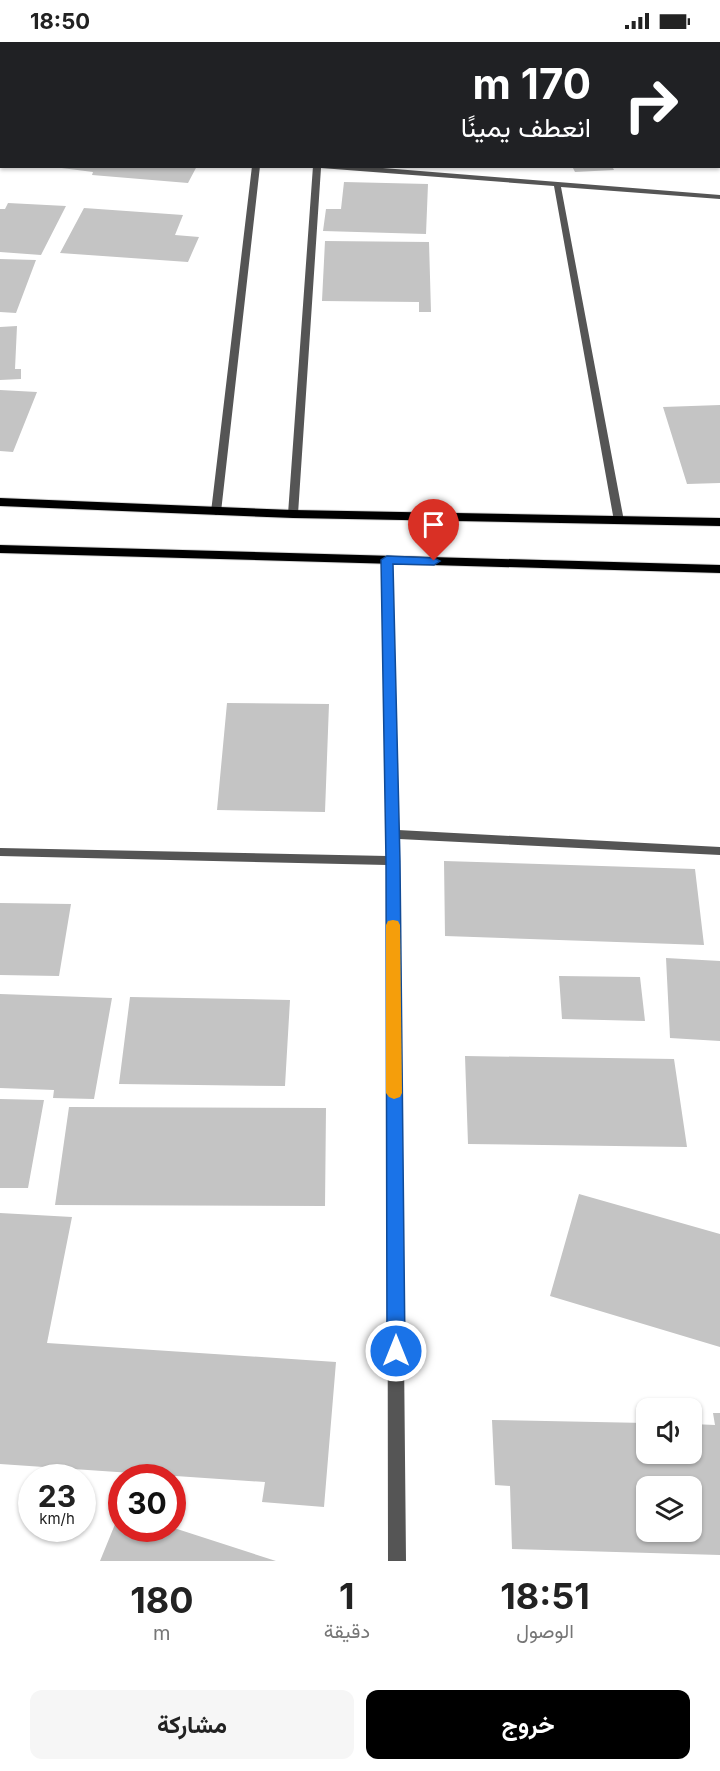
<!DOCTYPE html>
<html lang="ar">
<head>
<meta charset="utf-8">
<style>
  :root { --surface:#fff; --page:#f6f6f6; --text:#222; --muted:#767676; --accent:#000 }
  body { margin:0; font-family:Inter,Vazirmatn,sans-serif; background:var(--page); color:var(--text); direction:rtl; height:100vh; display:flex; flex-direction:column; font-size:22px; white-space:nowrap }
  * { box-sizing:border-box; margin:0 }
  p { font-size:20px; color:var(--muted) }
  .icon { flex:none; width:33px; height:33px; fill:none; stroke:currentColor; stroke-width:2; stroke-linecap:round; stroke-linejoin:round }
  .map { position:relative; height:1519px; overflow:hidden; direction:ltr }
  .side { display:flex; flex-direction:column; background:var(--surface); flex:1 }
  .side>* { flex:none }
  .top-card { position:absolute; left:0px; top:0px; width:720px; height:126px; box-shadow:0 2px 4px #0004; direction:rtl; background:#202124; color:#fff; overflow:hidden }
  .buttons { position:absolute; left:636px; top:1356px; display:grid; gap:12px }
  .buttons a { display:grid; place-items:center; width:66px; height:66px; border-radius:12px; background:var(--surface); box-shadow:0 2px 4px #0004; font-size:30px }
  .speed { position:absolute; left:18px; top:1422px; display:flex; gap:12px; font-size:30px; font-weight:700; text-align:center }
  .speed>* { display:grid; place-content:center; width:78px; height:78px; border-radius:50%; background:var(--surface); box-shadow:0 2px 4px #0004; line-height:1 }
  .speed small { font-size:15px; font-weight:400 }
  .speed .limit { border:9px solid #d22; background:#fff; color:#111 }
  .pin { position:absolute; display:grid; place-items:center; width:51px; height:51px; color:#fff; margin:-62px -26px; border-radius:50% 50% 50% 0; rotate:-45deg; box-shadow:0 0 6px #0007 }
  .pin .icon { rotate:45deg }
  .me { position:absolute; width:66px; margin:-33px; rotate:0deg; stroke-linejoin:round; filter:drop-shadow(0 0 4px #0008) }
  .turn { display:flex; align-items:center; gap:21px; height:126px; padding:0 30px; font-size:27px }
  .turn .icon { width:78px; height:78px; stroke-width:2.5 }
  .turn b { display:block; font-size:42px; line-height:51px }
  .eta { display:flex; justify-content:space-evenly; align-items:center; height:102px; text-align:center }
  .eta b { font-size:36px; font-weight:700; line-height:42px }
  .primary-button { display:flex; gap:12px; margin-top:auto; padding:12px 30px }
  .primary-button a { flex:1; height:69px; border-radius:12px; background:var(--accent); color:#fff; font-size:24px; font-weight:700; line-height:69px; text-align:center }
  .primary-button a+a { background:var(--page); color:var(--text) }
  .status { display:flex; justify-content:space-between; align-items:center; height:42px; padding:0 30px; background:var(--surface); direction:ltr }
  .status svg { height:16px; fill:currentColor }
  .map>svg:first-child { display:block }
  .building { fill:#c4c4c4; fill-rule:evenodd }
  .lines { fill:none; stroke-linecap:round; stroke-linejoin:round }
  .primary-casing { stroke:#dbdbdb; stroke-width:2 }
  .street { fill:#555; fill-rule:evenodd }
  .primary { fill:#000; fill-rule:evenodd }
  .route { fill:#1a73e8; stroke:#114b97; stroke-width:1.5 }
  .slow { fill:#f59e0b }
</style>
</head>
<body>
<div class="status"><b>18:50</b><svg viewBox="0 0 49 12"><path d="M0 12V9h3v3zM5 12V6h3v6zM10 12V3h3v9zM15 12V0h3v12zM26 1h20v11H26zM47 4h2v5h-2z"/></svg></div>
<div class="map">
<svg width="720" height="1519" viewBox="0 0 720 1519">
  <rect width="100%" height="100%" fill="#fff"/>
  <!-- building -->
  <path class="building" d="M46,124H197L188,141L92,133L93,130Z
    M572,124H612L614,128L575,130Z
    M344,140L428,142L426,192L323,189L326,167H341Z
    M8,161L66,164L41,213L0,210V167H5Z
    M84,166L183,173L175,193L199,195L188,220L60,211Z
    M325,199L429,200L431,270H419V260L322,259Z
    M0,217L36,218L16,271L0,270Z
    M17,284L15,327H21V337L0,338V285Z
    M0,348L37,350L13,410L0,409Z
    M720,363V441L687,442L663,365Z
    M227,661L329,662L325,770L217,768Z
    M444,819L695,827L704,903L445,894Z
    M0,861L71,862L59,934L0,933Z
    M666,916L720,919V999L670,996Z
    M559,934L640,935L645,979L562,977Z
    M0,952L112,956L94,1057L53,1056L54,1048L0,1046Z
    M130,955L290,958L285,1044L119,1042Z
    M465,1014L674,1017L687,1105L468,1102Z
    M0,1057L44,1058L28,1146H0Z
    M69,1065L326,1066L325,1164L55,1163Z
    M579,1152L720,1192V1305L550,1254Z
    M0,1171L72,1175L47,1301L336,1320L324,1465L262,1460L265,1440L0,1422Z
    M713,1371H720V1513L512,1507L510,1444L495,1443L492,1378L646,1381V1412H692V1382L715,1383ZM646,1444H692V1490H646Z
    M120,1470L122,1486H174L276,1519H100Z"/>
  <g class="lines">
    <defs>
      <path id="primary" d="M0,456L293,468L720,476V484L293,476L0,464Z
        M0,503L720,523V531L0,511Z"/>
    </defs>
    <!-- primary casing -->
    <use href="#primary" class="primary-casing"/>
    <!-- street -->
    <path class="street" d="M268,0H274V2H268Z
      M307,0H313L314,2H307Z
      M538,0H544V2H538Z
      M718,27H720V31H718Z
      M252,124H260L221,470L216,473L211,470Z
      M313,124H358L720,153V157L561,145L624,479L623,481H615L614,479L554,144L321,126L298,472L293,475L289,474L288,472Z
      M387,515L392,518L398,788L720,805V813L399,797L406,1519H388L387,823L0,814V806L387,814L382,518Z"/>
    <!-- primary -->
    <use href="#primary" class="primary"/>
  </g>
  <!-- route -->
  <path class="route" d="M387,514L434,516L440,519L434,523L393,522L400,819L405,1309L402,1315L396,1317L390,1315L387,1309L386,819L381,518Z"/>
  <!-- slow -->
  <path class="slow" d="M393,878L398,879L400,883L402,1051L400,1055L394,1057L389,1055L386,1051V883L388,879Z"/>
</svg>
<div class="buttons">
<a><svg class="icon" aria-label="sound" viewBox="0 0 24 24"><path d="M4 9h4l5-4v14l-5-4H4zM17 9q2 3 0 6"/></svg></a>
<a><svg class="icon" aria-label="layers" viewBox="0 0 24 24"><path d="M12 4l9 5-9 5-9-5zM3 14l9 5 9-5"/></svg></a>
</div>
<div class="speed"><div>23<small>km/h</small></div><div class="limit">30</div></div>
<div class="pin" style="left:434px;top:519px;background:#d93025"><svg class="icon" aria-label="arrive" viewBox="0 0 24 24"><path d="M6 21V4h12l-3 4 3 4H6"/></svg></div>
<svg class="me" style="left:396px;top:1309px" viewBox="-20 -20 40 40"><circle r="17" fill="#1a73e8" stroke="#fff" stroke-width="3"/><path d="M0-11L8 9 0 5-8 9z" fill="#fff"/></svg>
<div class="top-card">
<div class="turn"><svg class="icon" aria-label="right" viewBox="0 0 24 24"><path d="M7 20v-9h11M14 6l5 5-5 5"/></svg><div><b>170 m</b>انعطف يمينًا</div></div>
</div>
</div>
<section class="side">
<div class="eta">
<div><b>18:51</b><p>الوصول</p></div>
<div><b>1</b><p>دقيقة</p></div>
<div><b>180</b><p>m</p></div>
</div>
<div class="primary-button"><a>خروج</a><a>مشاركة</a></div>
</section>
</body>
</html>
